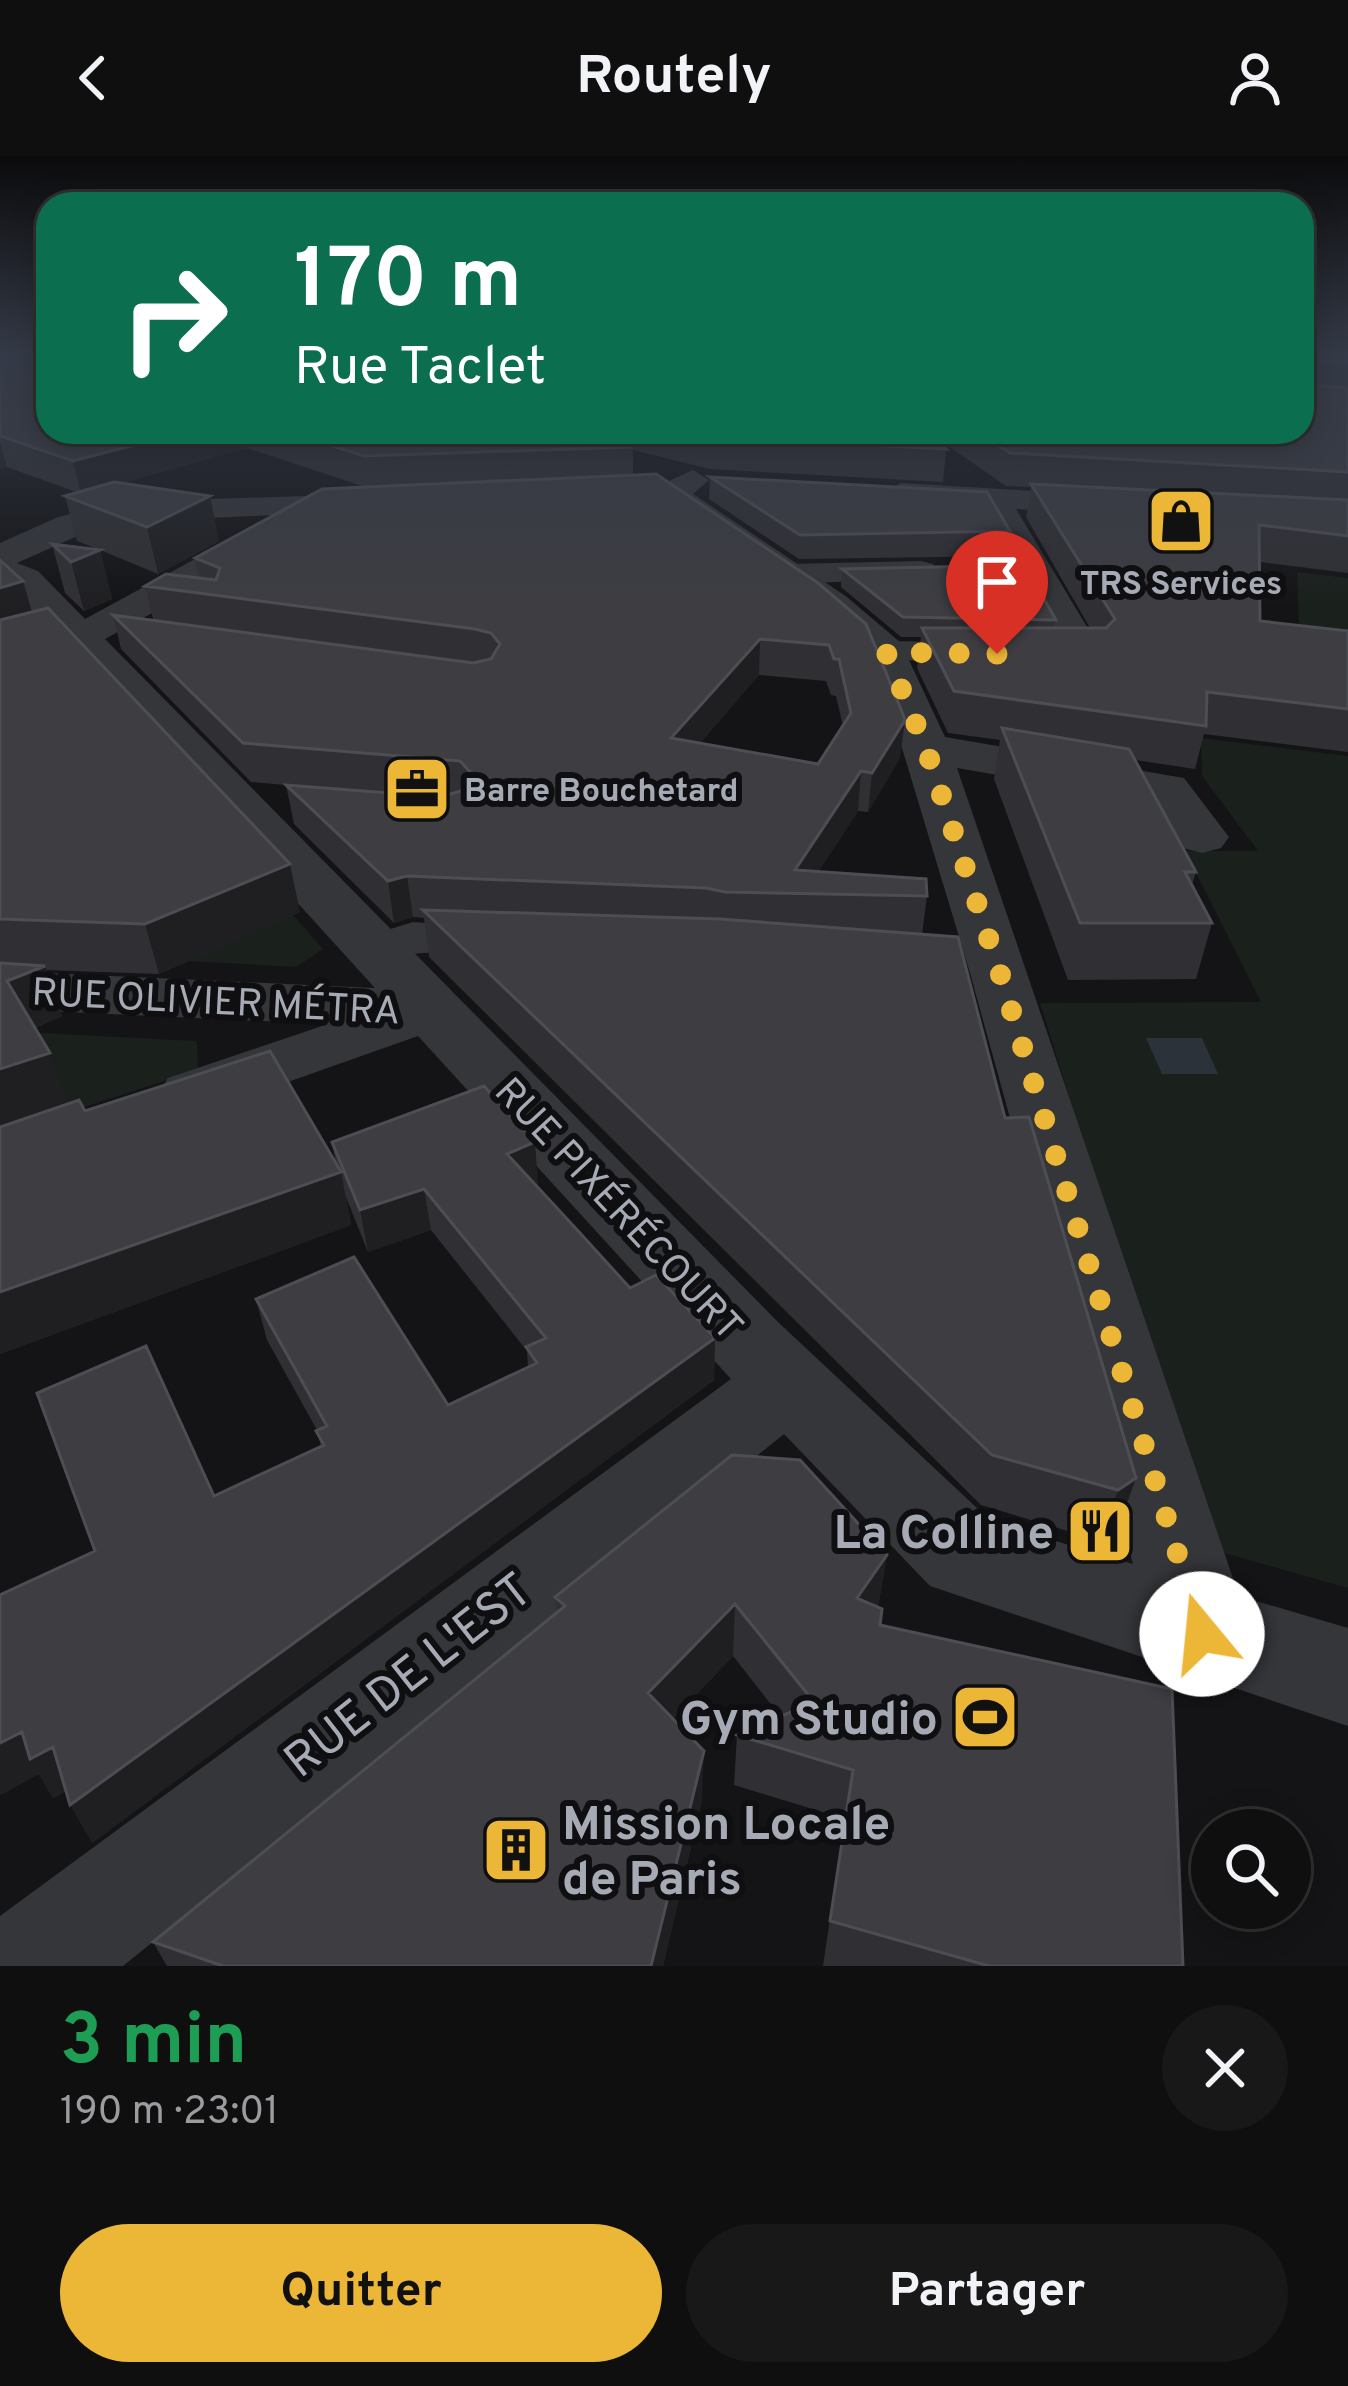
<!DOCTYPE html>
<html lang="fr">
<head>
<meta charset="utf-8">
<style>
  :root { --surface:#0f0f10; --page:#181819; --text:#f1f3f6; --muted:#9b9c9f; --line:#2f2f30; --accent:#ecb636 }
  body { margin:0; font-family:Overpass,sans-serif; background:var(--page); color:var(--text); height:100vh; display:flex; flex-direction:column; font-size:45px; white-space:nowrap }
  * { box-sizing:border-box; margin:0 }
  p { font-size:39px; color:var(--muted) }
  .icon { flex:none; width:66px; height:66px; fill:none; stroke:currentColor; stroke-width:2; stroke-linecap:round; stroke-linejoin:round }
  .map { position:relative; height:1810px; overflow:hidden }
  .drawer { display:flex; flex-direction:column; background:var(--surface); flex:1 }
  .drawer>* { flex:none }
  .guide { position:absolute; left:36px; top:36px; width:1278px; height:252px; border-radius:36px; box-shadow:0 6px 30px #0003,0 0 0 3px var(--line); background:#0b6e4f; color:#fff; overflow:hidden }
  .buttons { position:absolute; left:1191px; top:1653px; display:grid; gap:24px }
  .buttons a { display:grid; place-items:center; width:120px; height:120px; border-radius:50%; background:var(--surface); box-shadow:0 6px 30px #0003,0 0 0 3px var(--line); font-size:60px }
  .pin { position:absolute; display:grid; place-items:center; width:102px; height:102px; color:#fff; margin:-123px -51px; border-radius:50% 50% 50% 0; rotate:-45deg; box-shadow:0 0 12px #0007 }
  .pin .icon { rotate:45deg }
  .me { position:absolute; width:132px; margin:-66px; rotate:343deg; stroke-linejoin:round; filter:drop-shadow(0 0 9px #0008) }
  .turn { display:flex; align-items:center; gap:42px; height:252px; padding:0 60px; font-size:54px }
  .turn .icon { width:156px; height:156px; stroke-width:2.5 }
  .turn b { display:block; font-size:84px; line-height:102px }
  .round { display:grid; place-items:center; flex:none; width:126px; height:126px; border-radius:63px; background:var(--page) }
  .overview { display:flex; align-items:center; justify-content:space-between; height:204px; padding:0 60px }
  h1 { font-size:72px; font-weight:700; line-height:90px; color:#1e9e55 }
  .button { display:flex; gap:24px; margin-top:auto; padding:24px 60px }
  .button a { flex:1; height:138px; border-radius:72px; background:var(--accent); color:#111; font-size:48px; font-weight:700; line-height:138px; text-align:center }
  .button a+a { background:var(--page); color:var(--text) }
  header { display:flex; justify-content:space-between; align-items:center; height:156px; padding:0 60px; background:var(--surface); font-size:54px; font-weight:700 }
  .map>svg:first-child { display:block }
  .green { fill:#1a201b }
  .water { fill:#2b3239 }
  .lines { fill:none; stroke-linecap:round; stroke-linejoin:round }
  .pedestrian { fill:#35363a; fill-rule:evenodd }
  .minor { fill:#35363a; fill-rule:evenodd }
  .wall { fill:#303034; fill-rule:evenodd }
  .shaded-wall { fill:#1f1f22 }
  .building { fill:#3d3d42; stroke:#4d4e54; stroke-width:3; fill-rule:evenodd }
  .route { stroke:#ecb636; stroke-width:21; stroke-dasharray:0 37.8 }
  .labels { text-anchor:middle; stroke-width:12; stroke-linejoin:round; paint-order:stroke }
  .far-poi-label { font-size:33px; font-weight:bold; fill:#a6aab5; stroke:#0f0f11 }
  .street-label { font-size:39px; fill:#a6aab5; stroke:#0f0f11 }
  .near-poi-label { font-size:48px; font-weight:bold; fill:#a6aab5; stroke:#0f0f11; text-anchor:end }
  .near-street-label { font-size:48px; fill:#a6aab5; stroke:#0f0f11 }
</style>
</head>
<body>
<header><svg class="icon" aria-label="back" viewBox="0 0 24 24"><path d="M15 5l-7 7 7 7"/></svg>Routely<svg class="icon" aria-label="person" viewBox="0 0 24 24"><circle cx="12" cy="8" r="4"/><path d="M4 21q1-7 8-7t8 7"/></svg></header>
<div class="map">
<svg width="1348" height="1810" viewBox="0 0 1348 1810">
  <rect width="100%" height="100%" fill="#141416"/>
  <!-- green -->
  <path class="green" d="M1297,416L1348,422V506L1300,500Z
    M1201,582L1348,600V1432L1210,1393L1040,847L1261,846L1185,695H1258L1202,620Z
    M293,759L323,793L296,811L188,805Z
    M23,876L197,885L198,914L72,955Z"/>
  <!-- water -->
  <path class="water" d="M1146,882H1202L1218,918H1162Z"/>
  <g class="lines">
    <!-- pedestrian -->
    <path class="pedestrian" d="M995,334L1010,343L1104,499L1098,507L873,504L868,496L873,488L886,485L1060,488L980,343Z
      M921,405L933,408L937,415L933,422L788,428L771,418L788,408Z
      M413,766L521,774L529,785L521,796C488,804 455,794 422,797C397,798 381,813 355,806L347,795L355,784Z"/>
    <!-- minor -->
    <path class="minor" d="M693,314L709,324L693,338L847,441L901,487L945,581L1184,622L1229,681L1221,692L1202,697L1183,692L1149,645L957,612L1239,1440L1348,1472V1570L930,1430L784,1278L123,1810H0V1760L731,1223L418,880L192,960L168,954L158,938L168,922L328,868L0,853V815L375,832L10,431L0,427V387L58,361L121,346L396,337L401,344L396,351L384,354L122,366L84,377L17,407L38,415L85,463L261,367H287L292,375L287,383L105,483L779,1167L992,1366L1133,1408L970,817L902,592L867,501L819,457L658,344L653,337L658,330Z
      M901,327L1115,340L1127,343L1132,350L1127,357L1115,360L889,344L884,337Z"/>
  </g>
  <!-- wall -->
  <path class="wall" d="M0,197L48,276H923L946,293L943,326L710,313L633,294V319L818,427L900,602L868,656L858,655L818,716L927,740L922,779L1005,962L1136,1322L1118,1372L1101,1385L981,1349L429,801L424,762L413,761L394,767L294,668L286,629L251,626L121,493L113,459L153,463L145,430L199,422L195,402L365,331L247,292L122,327L219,385L158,418L100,394L112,443L84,455L65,437L52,388L100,394L77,385L65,340L76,336L7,311L0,312ZM759,519L826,525L831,539L836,540L843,570L818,608L700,587Z
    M1302,197H1348V417L1260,406V465L1348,475V596L1204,578L1195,613L1135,604L1196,716L1192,729L1212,767L1196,823L1068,824L994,623L1000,584L948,577L917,512L921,481H901L841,431L842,413L1056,464L1054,472H1090L1026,361L1031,331L1006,330L928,276H1302Z
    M710,321L1010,375L1006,400L799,403L709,343Z
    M0,404L23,425L32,456L300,756L159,818L46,814L62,860L35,872L68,948L85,955L336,1008L332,986L538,1027L536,1029L630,1132L715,1182L714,1224L92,1687L66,1635L53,1642L39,1618L0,1639V1439L321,1291L317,1274L267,1184L256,1143L448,1249L528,1211L527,1195L431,1074L368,1096L346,1041L351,1069L0,1198Z
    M887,1399L878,1451L880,1469L1183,1810H823L845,1663L734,1629L737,1579L780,1560L733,1500L673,1563L702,1644L663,1810H167L153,1786L557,1457L555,1441Z"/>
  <!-- shaded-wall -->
  <path class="shaded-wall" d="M185,276H244L247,292L81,338L73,305Z
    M0,286L7,311L0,312Z
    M210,340L219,385L158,418L147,371Z
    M100,394L112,443L84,455L71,406Z
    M23,425L34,464L0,475V432Z
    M760,483L759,519L671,620V582Z
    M905,564L900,602L868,656L872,617Z
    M861,615L858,655L804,738L795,714Z
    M290,708L300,756L159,818L145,768Z
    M407,720L413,761L394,767L388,725Z
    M45,810L62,860L25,876L7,825Z
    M50,897L68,949L0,972V913Z
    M535,986L538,1027L511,1039L507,998Z
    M341,1016L351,1069L0,1198V1136Z
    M424,1033L431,1074L368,1096L360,1054Z
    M715,1182L714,1224L92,1687L70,1649Z
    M1136,1322L1118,1372L1101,1385L1118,1334Z
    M887,1399L878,1451L857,1442Z
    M735,1448L733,1500L649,1588L648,1537Z
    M22,1576L53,1591L76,1630L53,1642L39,1618L0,1639V1587Z
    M704,1595L702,1644L663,1810H651Z"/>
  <!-- building -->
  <path class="building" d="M0,197H48V276H185L73,305L0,280Z
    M1302,197H1348V207L1310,203L1305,208V225L1309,229L1348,232V316L1010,297L977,276H1302Z
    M288,276H572L633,291L364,300Z
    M689,276H923L946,293L710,281Z
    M656,318L818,427L866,468L902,556L905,564L872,617L861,615L795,714L926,723L927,740L725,736L706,732L407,720L388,725L286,629L441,641L464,634L472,618L460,605L243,587L113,459L473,507L491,503L500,488L491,477L475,473L145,430L166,418L216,424L220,412L195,402L322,333ZM760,483L829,489L834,503H839L851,557L818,608L671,582Z
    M710,321L987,336L1010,375L800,379Z
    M114,326L210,340L147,371L65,340Z
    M1031,328L1348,344V380L1259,369L1260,465L1348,475V553L1207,536L1206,570L954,535L922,472H1106L1115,463Z
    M52,388L100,394L71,406Z
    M0,404L23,425L0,432Z
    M1025,409L1056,464L903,461L842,413Z
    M48,452L290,708L145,768L0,763V464Z
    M1002,572L1129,593L1196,716H1185L1212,767H1080Z
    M423,754L720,763L958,781L1005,962L1029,961L1136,1322L1118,1334L992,1299Z
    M0,807L45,810L7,825L50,897L0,913Z
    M270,895L341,1016L0,1136V971L79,944L85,955Z
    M484,930L535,986L507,998L580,1077L630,1132L656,1119L715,1182L70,1649L53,1591L30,1603L22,1576L0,1587V1439L95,1395L37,1237L146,1190L214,1340L324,1289L316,1275L327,1270L256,1143L354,1101L448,1249L537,1207L526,1191L546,1182L424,1033L360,1054L332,986Z
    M732,1299L800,1304L887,1399L857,1442L882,1453L880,1469L1172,1533L1183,1810H989L830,1765L853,1614L737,1579L814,1546L735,1448L648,1537L704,1595L651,1810H223L153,1786L565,1450L555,1441Z"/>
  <!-- sky -->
  <linearGradient id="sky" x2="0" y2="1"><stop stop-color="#0b0b0c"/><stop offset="0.44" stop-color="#343a47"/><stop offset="1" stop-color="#343a47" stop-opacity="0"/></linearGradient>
  <rect width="1348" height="451" fill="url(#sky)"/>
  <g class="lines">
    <!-- route -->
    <path class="route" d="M997,498L886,496L926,592L1000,817L1202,1478"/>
  </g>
  <!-- icons -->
  <defs>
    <symbol id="shop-square" viewBox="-11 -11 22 22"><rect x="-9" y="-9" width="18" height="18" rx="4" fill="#ecb636" stroke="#0f0f11"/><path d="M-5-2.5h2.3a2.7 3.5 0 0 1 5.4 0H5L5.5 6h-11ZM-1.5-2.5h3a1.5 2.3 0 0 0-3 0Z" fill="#111"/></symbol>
    <symbol id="office-square" viewBox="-11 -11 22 22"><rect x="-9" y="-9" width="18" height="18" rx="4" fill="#ecb636" stroke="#0f0f11"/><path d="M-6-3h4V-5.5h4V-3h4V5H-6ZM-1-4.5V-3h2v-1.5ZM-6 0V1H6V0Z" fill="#111"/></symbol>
    <symbol id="restaurant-square" viewBox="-11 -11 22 22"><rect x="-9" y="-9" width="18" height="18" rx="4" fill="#ecb636" stroke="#0f0f11"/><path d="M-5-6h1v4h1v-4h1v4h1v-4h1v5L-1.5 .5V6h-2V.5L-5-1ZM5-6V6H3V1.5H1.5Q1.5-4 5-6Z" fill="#111"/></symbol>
    <symbol id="stadium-square" viewBox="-11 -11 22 22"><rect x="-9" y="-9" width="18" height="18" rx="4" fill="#ecb636" stroke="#0f0f11"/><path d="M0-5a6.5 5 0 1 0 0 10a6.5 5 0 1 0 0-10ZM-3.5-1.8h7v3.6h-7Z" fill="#111"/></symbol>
    <symbol id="building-square" viewBox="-11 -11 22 22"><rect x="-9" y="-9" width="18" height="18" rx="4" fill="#ecb636" stroke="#0f0f11"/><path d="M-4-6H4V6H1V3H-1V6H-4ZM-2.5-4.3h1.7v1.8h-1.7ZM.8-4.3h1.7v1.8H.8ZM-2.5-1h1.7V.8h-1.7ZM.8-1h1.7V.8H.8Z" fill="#111"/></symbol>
  </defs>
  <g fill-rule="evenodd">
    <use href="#shop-square" x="1143" y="327" width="76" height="76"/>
    <use href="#office-square" x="379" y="595" width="76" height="76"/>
    <use href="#restaurant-square" x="1062" y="1337" width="76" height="76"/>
    <use href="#stadium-square" x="947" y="1523" width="76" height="76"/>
    <use href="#building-square" x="478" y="1656" width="76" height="76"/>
  </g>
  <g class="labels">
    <!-- far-poi labels -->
    <g class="far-poi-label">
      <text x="1181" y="438">TRS Services</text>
      <text x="464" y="645" text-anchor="start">Barre Bouchetard</text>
    </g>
    <!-- street labels -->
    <g class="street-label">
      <text transform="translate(216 844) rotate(3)" y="14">RUE OLIVIER MÉTRA</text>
      <text transform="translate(620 1052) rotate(47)" y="14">RUE PIXÉRÉCOURT</text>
    </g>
    <!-- near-poi labels -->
    <g class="near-poi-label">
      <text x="1054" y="1392">La Colline</text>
      <text x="938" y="1578">Gym Studio</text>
      <text x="562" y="1683" text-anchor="start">Mission Locale<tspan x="562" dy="55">de Paris</tspan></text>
    </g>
    <!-- near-street labels -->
    <g class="near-street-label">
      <text transform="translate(407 1518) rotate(-38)" y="17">RUE DE L'EST</text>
    </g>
  </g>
</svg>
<div class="buttons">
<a><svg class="icon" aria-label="search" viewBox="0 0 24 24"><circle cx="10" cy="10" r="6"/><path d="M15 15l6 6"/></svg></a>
</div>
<div class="pin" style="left:997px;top:498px;background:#d93025"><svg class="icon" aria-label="arrive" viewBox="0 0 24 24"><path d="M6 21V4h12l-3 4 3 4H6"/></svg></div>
<svg class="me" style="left:1202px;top:1478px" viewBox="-20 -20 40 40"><circle r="19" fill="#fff"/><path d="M0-13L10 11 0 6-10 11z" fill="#ecb636"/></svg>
<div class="guide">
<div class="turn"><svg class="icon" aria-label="right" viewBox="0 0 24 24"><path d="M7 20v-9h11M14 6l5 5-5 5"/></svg><div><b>170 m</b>Rue Taclet</div></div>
</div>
</div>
<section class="drawer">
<div class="overview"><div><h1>3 min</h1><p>190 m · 23:01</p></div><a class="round"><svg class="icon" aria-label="close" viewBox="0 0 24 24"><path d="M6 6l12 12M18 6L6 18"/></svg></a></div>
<div class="button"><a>Quitter</a><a>Partager</a></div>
</section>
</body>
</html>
